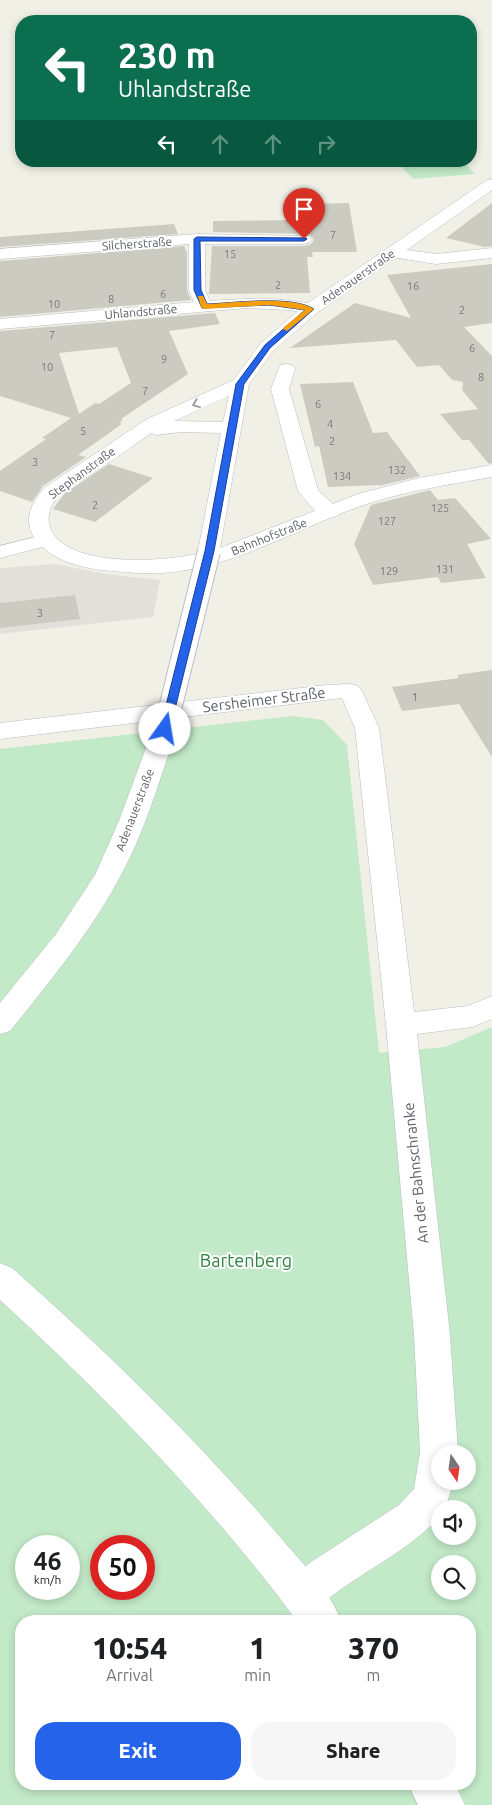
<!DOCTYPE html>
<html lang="en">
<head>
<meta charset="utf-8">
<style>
  :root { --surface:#fff; --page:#f6f6f6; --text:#202124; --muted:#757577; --accent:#2563eb }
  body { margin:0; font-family:Ubuntu,sans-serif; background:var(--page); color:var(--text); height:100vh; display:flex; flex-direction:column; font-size:19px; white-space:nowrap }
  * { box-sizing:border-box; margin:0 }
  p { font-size:16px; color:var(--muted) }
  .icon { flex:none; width:28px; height:28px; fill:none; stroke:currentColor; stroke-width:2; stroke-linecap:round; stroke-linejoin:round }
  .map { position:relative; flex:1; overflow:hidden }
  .drawer { position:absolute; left:15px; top:1615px; width:461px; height:175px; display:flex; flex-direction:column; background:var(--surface); border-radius:20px; box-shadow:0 2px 8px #0003 }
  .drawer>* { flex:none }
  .top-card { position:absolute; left:15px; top:15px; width:462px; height:152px; border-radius:20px; box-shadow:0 2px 8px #0003; background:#0b6e4f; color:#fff; overflow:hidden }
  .needle { width:32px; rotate:167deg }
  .tools { position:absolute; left:431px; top:1445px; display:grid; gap:10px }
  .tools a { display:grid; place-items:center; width:45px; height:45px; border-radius:50%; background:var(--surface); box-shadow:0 2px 8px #0003; font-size:25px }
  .speed { position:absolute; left:15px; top:1535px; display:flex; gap:10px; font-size:25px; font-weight:700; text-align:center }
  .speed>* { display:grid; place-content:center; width:65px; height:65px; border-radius:50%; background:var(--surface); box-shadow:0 2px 8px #0003; line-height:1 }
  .speed small { font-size:12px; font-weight:400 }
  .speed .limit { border:8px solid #d22; background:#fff; color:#111 }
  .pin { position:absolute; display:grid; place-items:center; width:42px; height:42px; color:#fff; margin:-51px -21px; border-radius:50% 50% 50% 0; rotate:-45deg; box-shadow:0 0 5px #0007 }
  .pin .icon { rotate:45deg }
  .me { position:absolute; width:55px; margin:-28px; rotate:13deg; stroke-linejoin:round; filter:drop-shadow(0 0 4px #0008) }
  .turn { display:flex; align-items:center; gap:18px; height:105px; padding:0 20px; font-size:22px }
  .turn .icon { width:65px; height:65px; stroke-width:2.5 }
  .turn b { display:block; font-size:35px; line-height:42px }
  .lanes { display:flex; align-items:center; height:48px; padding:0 20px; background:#0003; justify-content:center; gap:25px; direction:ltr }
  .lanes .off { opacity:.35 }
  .eta { display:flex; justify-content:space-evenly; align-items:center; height:85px; text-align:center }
  .eta b { font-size:30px; font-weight:800; line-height:35px }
  .primary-button { display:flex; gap:10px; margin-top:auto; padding:10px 20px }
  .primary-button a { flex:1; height:58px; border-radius:20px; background:var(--accent); color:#fff; font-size:20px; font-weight:800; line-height:58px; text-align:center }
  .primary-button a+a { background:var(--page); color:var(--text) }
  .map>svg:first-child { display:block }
  .industrial { fill:#e1e1da }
  .green { fill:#c2e9c8; fill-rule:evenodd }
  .building { fill:#cccbc2; fill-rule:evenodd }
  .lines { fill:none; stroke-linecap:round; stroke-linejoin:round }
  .minor-casing { stroke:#babdc2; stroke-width:1 }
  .tertiary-casing { stroke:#babdc2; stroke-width:1 }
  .secondary-casing { stroke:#bbbdc4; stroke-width:1 }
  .minor { fill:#fff; fill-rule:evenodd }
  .tertiary { fill:#fff; fill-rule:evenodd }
  .secondary { fill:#fff; fill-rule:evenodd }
  .secondary-bridge-casing { stroke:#bbbdc4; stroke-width:24; stroke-linecap:butt }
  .secondary-bridge { stroke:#fff; stroke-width:22 }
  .oneway { stroke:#9ea0a4 }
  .route { fill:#2563eb; stroke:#184099 }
  .slow { fill:#f59e0b }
  .labels { text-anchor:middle; stroke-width:4; stroke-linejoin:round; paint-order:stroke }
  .far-number-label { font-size:11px; fill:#797b7e }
  .far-street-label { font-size:12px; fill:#5d6067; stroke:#fff }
  .number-label { font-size:12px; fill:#797b7e }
  .street-label { font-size:15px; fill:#5d6067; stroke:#fff }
  .near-park-label { font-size:18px; fill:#308442; stroke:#fff }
</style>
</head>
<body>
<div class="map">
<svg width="492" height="1805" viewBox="0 0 492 1805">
  <rect width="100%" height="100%" fill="#f1f0e6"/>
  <!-- industrial -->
  <path class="industrial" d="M57,564L105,574L160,580L153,617L0,634V568Z"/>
  <!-- green -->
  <path class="green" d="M396,161H463L475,174L413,179Z
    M292,716L323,720L347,745L379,1053L445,1047L492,1027V1805H0V749ZM440,1454H468V1481H440ZM440,1509H468V1536H440ZM26,1546H69V1589H26ZM101,1546H144V1589H101ZM440,1564H468V1591H440ZM21,1621H470V1784H21Z"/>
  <!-- building -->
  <path class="building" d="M349,203L357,252H312L313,257H307L310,293L209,294L212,246H304L311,244L314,240L310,234L213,232V221L312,220L308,204Z
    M492,203V246L485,247L446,238Z
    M174,224L178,234L0,247V237Z
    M184,246L187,253V290L191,300L0,317V261Z
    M492,264V323L464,327L492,356V463L489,464L469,440H462L440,414L478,409L462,390L463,382L452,380L439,365L417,367L396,340L290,348L355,303L411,318L387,275Z
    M215,313L220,324L169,331L188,374L121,419L123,420L119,423L122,424L78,455L86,457L43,486L32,502L0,491V471L46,439L42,438L71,418L0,396V331ZM117,347L131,383L99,404L95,403L79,414L59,353Z
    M353,382L373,433L387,432L420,476L379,486L380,485L328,487L319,446L315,447L300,384Z
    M109,464L153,478L95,522L53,509L65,493Z
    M430,490L438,500L455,498L491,539L467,544L486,578L441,583L438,577L373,585L354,544L371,505Z
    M75,595L80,619L0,628V603Z
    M492,670V757L459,704L402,711L392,687L459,678L457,675Z"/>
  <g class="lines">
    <defs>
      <path id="minor" d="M197,234L310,236L312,239L310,242L304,244H205V290L210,301C246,298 282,297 317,305L319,309L317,313L311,314L289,310L247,308L0,329V319L194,302L189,290V244L0,259V249Z
        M392,248L436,254L492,248V258L436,264L386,256L384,253L386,250Z
        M286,364L292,365L295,369L289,389L318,490C325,498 335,504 340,512L337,516L330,518L323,516L314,510L298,491L271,389L280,365Z
        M47,534L54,536L58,540L54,544L0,558V546Z
        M350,684L358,686L362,691L379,728L414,1012L468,1006L492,996V1019L472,1027L417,1034L450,1335L458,1452L457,1454H440V1481H454L445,1509H440V1516C415,1545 379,1563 347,1585C332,1595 319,1607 302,1614L288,1608L282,1594L288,1580L311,1562L399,1505L414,1489L420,1452L414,1335L386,1025L355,728L342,698L0,739V723L327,685Z"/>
      <path id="tertiary" d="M0,1263L12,1268C105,1350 193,1436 274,1530C296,1557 330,1589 341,1621H297C210,1504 107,1398 0,1300Z
        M408,1784H455L465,1805H418Z"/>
      <path id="secondary" d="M492,179V190L317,313L273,351L249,384L220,548L358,494L419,478L492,465V477C452,484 412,490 373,502C303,524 238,568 162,573C142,574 122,572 102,570C79,567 52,560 37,541C22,522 30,505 44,488L147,419L234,380L261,343L305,305L487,180ZM229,396L223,422L174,421ZM180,432L221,433L198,551L200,553C167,562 64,569 50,527C47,519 49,509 54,502C60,492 75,485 84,479C107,464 129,449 151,433L156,435Z
        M165,721L174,724L177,729C160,778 146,829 121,875C91,932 50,981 10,1031L0,1034V1003L56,934L95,875L119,821L153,729L156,724Z"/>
    </defs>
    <!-- minor casing -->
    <use href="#minor" class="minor-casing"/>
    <!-- tertiary casing -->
    <use href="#tertiary" class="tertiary-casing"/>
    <!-- secondary casing -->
    <use href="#secondary" class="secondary-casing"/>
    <!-- minor -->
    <use href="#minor" class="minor"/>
    <!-- tertiary -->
    <use href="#tertiary" class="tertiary"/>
    <!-- secondary -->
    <use href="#secondary" class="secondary"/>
    <defs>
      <path id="secondary-bridge" d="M165,729L209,551"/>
    </defs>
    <!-- secondary-bridge casing -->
    <use href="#secondary-bridge" class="secondary-bridge-casing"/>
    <!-- secondary-bridge -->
    <use href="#secondary-bridge" class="secondary-bridge"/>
  </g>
  <!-- one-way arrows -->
  <defs><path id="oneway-chevron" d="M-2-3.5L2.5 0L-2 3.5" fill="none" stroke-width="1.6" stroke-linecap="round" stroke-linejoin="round" transform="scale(1.25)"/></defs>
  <use class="oneway" href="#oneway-chevron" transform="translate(196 404) rotate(158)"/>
  <!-- route -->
  <path class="route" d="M197,237L306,238L307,239L304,241H200L201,290L207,304C233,303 292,295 314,309L270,348L244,384L214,551L170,729L165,732L160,729L205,551L236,384L265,345L305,310L269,305L202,308L194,290V239Z"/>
  <!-- slow -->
  <path class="slow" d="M198,296H203L207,304C233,303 292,295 314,309L287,331L283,329L284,327L305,310L269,305L204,309L201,307Z"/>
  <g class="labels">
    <!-- far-number labels -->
    <g class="far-number-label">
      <text x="333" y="239">7</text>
      <text x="230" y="258">15</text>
      <text x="278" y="289">2</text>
      <text x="413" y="290">16</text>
      <text x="163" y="298">6</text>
      <text x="111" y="303">8</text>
      <text x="54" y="308">10</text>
      <text x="462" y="314">2</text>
      <text x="52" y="339">7</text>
      <text x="472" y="352">6</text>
      <text x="164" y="363">9</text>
      <text x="47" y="371">10</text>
      <text x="481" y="381">8</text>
      <text x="145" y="395">7</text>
      <text x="318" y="408">6</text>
      <text x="330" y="428">4</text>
      <text x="83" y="435">5</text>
      <text x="332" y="445">2</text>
      <text x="35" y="466">3</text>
      <text x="397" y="474">132</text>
      <text x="342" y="480">134</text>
      <text x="95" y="509">2</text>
      <text x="440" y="512">125</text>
      <text x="387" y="525">127</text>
      <text x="445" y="573">131</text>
      <text x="389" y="575">129</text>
    </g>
    <!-- far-street labels -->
    <g class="far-street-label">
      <text transform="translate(137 244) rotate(-4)" y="4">Silcherstraße</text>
      <text transform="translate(358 277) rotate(-35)" y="4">Adenauerstraße</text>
      <text transform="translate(141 312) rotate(-5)" y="4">Uhlandstraße</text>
      <text transform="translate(82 473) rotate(-36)" y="4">Stephanstraße</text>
      <text transform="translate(269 537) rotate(-22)" y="4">Bahnhofstraße</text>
      <text transform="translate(135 810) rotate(-69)" y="4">Adenauerstraße</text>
    </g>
    <!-- number labels -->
    <g class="number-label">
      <text x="40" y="617">3</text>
      <text x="415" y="701">1</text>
    </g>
    <!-- street labels -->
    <g class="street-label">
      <text transform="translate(264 700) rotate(-7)" y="5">Sersheimer Straße</text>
      <text transform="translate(416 1173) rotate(-96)" y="5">An der Bahnschranke</text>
    </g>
    <!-- near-park labels -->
    <g class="near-park-label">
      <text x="246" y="1267">Bartenberg</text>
    </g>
  </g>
</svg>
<div class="tools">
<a><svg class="needle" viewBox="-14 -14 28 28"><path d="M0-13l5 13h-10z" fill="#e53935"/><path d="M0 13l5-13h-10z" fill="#757577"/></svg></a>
<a><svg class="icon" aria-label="sound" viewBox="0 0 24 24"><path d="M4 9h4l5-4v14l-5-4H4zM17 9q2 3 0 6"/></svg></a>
<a><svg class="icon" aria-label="search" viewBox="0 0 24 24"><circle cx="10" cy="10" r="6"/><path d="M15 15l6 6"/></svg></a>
</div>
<div class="speed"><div>46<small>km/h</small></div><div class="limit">50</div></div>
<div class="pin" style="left:304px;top:239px;background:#d93025"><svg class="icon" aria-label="arrive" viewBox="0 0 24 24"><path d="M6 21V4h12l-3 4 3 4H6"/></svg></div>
<svg class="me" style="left:165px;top:729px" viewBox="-20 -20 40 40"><circle r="19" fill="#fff"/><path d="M0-13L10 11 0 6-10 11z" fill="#2563eb"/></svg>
<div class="top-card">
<div class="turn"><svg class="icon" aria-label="left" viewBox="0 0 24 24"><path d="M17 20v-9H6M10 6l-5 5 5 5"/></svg><div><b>230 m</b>Uhlandstraße</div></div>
<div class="lanes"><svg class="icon" aria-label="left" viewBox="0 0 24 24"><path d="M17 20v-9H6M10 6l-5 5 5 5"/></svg><svg class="icon off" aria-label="ahead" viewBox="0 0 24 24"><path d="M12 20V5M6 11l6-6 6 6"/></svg><svg class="icon off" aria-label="ahead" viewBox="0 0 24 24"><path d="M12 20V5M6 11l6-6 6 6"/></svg><svg class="icon off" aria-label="right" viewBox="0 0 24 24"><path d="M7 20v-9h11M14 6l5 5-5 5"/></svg></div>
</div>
<section class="drawer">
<div class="eta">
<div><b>10:54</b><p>Arrival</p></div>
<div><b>1</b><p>min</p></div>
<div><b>370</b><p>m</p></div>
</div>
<div class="primary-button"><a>Exit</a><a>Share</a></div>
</section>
</div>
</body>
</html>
